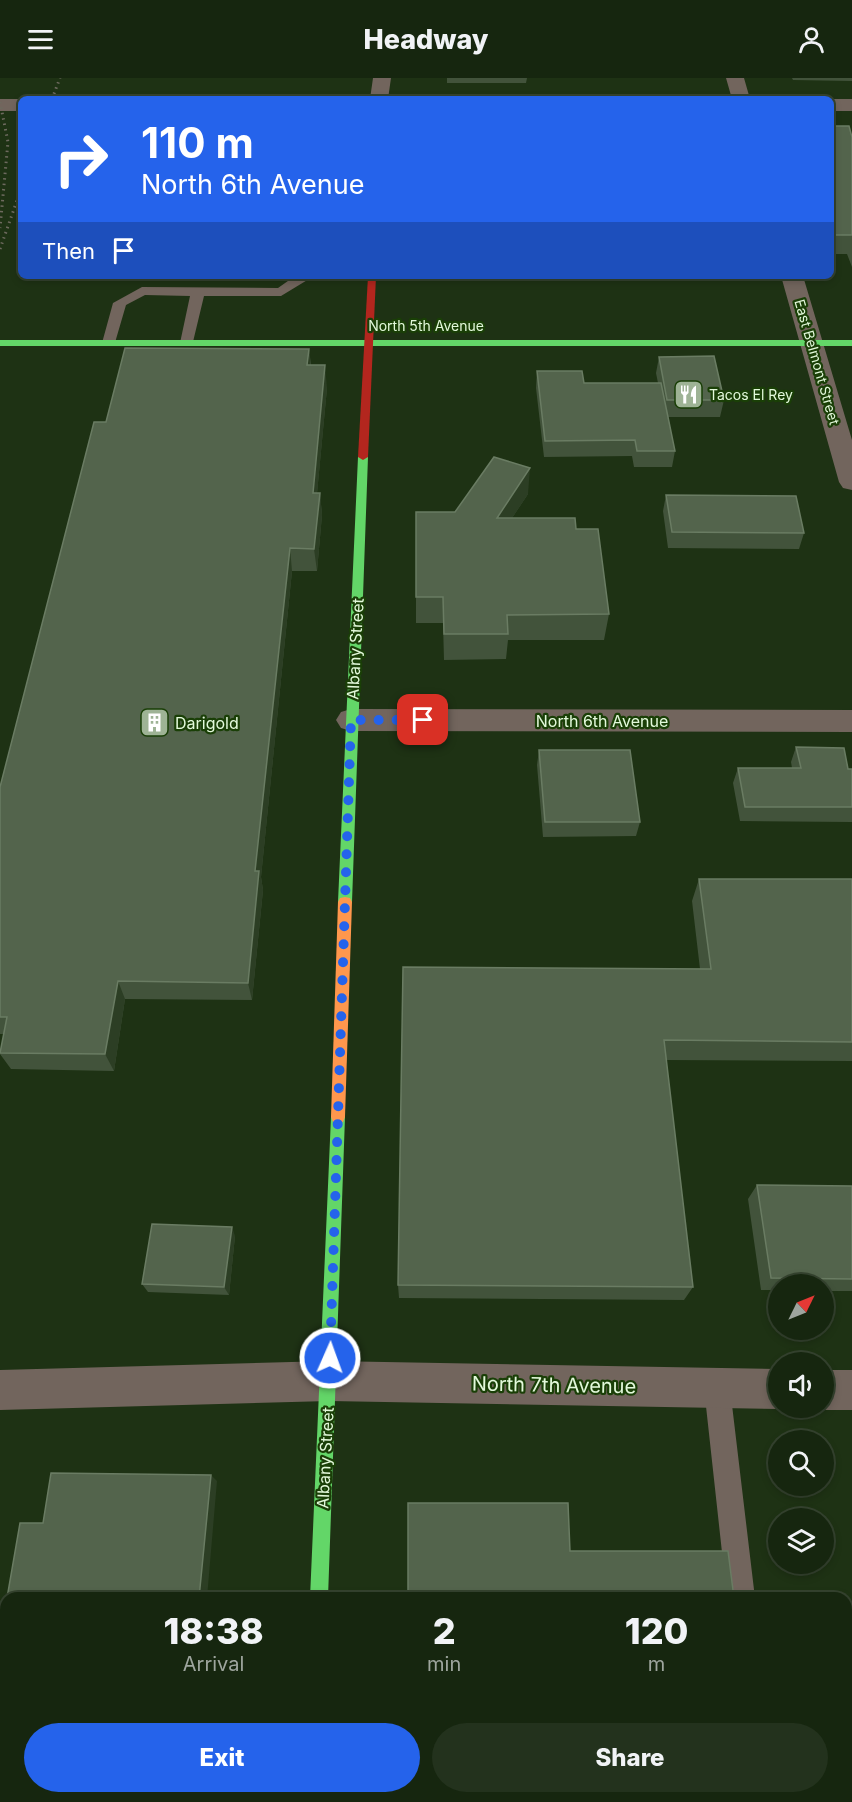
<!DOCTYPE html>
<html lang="en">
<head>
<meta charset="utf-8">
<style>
  :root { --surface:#16260f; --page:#23321d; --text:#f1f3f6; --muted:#9ea59e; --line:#35432f; --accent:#2563eb }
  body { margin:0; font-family:Inter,sans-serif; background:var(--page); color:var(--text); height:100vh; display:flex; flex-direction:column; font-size:22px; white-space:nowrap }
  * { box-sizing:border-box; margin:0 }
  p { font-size:20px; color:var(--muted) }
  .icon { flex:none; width:33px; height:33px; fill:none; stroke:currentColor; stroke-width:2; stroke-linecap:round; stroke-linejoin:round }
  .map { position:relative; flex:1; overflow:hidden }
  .drawer { position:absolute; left:0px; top:1514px; width:852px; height:212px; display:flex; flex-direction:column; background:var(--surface); border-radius:18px 18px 0 0; box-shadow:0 3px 9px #0003,0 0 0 2px var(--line) }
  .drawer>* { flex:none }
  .hud { position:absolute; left:18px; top:18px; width:816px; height:183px; border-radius:9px; box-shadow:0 3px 9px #0003,0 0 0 2px var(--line); background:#2563eb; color:#fff; overflow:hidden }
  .needle { width:39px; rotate:47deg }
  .controls { position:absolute; left:768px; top:1196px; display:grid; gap:12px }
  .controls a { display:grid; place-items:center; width:66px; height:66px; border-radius:50%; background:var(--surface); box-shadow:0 3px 9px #0003,0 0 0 2px var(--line); font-size:30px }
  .pin { position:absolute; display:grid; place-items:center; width:51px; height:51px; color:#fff; margin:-26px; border-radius:12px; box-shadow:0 3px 9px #0006 }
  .me { position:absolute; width:66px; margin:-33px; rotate:2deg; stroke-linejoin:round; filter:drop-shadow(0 0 4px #0008) }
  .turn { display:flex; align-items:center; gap:21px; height:126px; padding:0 24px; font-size:27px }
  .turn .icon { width:78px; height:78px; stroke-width:2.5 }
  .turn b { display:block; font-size:42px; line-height:51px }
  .then { display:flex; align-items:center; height:57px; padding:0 24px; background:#0003; gap:12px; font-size:22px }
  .eta { display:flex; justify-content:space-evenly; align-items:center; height:102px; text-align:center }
  .eta b { font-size:36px; font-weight:800; line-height:42px }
  .button { display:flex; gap:12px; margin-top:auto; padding:12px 24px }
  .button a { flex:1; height:69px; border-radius:36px; background:var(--accent); color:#fff; font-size:24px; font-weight:800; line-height:69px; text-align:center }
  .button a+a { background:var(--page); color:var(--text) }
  header { display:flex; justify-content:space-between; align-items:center; height:78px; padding:0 24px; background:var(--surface); font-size:27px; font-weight:800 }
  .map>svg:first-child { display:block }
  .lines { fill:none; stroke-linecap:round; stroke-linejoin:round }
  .lane { fill:#72655d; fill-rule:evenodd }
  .street { fill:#72655d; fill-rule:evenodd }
  .fast { fill:#63d668; fill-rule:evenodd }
  .slow { fill:#ff974d; fill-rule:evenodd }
  .jam { fill:#b3261e; fill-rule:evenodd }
  .rail { stroke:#6e6a5f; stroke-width:3; stroke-dasharray:1.5 4; stroke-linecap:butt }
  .wall { fill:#42533b }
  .shaded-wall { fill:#2c3e24 }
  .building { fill:#53644c; stroke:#6a7c63; stroke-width:1.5 }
  .route { stroke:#2563eb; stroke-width:10; stroke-dasharray:0 18 }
  .labels { text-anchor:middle; stroke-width:4.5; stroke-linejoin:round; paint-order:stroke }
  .far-street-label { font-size:14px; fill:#e3f9db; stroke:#1a3f07 }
  .far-poi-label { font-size:14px; fill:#e3f9db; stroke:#1a3f07; text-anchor:start }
  .street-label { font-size:16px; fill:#e3f9db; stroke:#1a3f07 }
  .poi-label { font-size:16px; fill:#e3f9db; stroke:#1a3f07; text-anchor:start }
  .near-street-label { font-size:20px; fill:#e3f9db; stroke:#1a3f07 }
</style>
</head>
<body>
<header><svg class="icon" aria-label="menu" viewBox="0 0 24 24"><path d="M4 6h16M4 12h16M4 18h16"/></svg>Headway<svg class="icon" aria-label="person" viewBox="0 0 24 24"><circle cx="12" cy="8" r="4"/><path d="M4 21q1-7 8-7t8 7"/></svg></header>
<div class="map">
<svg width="852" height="1724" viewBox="0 0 852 1724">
  <rect width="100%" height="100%" fill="#1e3214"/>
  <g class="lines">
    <!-- lane -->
    <path class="lane" d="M295,198H309V201L281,218H204L192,268H182L180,265L190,218L145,217L126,227L114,268H104L102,265L113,225L142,209L278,210Z
      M717,1297L726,1301L730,1310L755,1520H727L704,1310L708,1301Z
      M749,1719H779V1724H749Z"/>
    <!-- street -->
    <path class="street" d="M373,0H391L388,21H370Z
      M726,0H744L750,21H732Z
      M0,21H21V33H0Z
      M831,21H852V33H831Z
      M781,198H803L852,362V412L843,410L839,404Z
      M351,631L852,632V654L351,653L341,650L336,642L341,634Z
      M329,1283L778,1291V1329H784L778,1331L329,1323L0,1332V1292Z
      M824,1292H852V1332H824L816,1329H824Z
      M285,1719H333V1724H285Z"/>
    <!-- fast -->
    <path class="fast" d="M0,262H852V268H0Z
      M363,376L368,379L352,824L350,828H340L338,824L358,379Z
      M338,1032L343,1034L345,1039L328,1520H310L331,1039L333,1034Z"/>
    <!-- slow -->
    <path class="slow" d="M345,819L350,820L352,824L345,1039L343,1044L338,1046L333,1044L331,1039L338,824L340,820Z"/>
    <!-- jam -->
    <path class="jam" d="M368,198H376L368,379L363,382L358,379Z"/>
    <!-- rail -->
    <path class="rail" d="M52,21L60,0
      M0,24L8,64L0,150
      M0,171L21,111"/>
  </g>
  <!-- wall -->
  <path class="wall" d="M447,0H527L526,5H447Z
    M792,0H852V3L793,2Z
    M831,48L852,59V189L847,176H831Z
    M426,198H566V202Z
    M309,271L311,287L327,310L317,415H320L322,437L317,493H292L261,799L263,812L252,922L125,921L114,993L11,991L0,976L4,956H0V709Z
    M659,279L724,322L720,339H668L675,373L672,389H634L632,378L544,379L536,310L537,293L584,305H658L656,295Z
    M528,416L512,440L576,451L609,536L604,562H508L506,581L444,582L443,545H416V434H455Z
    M666,417L804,455L799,471L668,470L663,433Z
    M796,669L848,691H852V744L740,743L733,705L738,690H792L791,684Z
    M539,672L640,744L636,758L543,759L537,687Z
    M699,801H852V983L666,982L693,1209L684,1222L399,1220L398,1207L700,891L692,823Z
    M757,1107L852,1108V1213H824V1206H778V1212H761L748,1121Z
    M235,1158L229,1217L148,1214L142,1206Z
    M781,1719H846L852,1724H781Z"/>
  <!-- shaded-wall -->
  <path class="shaded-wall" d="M309,271L311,294L307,287Z
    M325,287L327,310L315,437L313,415Z
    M530,390L528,416L495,466L497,440Z
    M320,415L322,437L317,493L314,471Z
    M290,470L292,493L261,799L263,812L252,922L248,905L255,793Z
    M118,903L125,921L114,993L105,976Z
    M232,1149L235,1158L229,1217L224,1209Z
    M211,1397L217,1403L207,1520H199Z"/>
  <!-- building -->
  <path class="building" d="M831,48H849L852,59V157H835L831,145Z
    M125,270L309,271L307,287H325L313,415H320L314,471L290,470L255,793H259L248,905L118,903L105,976L0,975L7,939H0V709L94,344H106Z
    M714,278L724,322H667L659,279Z
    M537,293H582L584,305H661L675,373H637L635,362L545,363Z
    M494,379L530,390L497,440H575L576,451H598L609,536L507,537L508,556H444L443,519H416V434H455Z
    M666,417L796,418L804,455L672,454Z
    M796,669L844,670L848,691H852V729H745L738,690H801Z
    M539,672H630L640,744H545Z
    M699,801H852V964L664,962L693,1209L398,1207L403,889L711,891Z
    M757,1107L852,1108V1201L771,1200Z
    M152,1146L232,1149L224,1209L142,1206Z
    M51,1395L211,1397L199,1520H7L20,1445H43Z
    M408,1425H568L570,1473H728L734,1520H408Z
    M6,1526V1624H0V1562Z
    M846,1674L852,1717V1724H790V1722L787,1719H846Z
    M407,1719H694L695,1724H407Z"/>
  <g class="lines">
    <!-- route -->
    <path class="route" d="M330,1280L351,642H423"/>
  </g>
  <!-- icons -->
  <defs>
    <symbol id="restaurant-square" viewBox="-11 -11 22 22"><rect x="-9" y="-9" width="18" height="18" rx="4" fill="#9eb395" stroke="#1a3f07"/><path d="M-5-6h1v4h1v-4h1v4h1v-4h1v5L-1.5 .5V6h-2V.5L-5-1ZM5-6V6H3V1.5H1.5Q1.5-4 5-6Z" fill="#fff"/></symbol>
    <symbol id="building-square" viewBox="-11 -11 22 22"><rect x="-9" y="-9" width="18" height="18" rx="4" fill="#9eb395" stroke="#1a3f07"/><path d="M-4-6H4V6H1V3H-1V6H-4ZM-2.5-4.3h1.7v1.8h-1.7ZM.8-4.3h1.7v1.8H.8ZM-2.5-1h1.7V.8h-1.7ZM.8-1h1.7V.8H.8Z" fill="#fff"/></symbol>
  </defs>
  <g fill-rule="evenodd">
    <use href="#restaurant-square" x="672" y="300" width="33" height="33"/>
    <use href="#building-square" x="138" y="628" width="33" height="33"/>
  </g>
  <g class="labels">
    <!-- far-street labels -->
    <g class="far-street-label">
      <text x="426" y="253">North 5th Avenue</text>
      <text transform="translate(817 284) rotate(74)" y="5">East Belmont Street</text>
    </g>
    <!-- far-poi labels -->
    <g class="far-poi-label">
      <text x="709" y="322">Tacos El Rey</text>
    </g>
    <!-- street labels -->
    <g class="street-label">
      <text transform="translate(355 571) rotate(-87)" y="6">Albany Street</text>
      <text x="602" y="649">North 6th Avenue</text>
      <text transform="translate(325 1380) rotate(-87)" y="6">Albany Street</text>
    </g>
    <!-- poi labels -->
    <g class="poi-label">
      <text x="175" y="651">Darigold</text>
    </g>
    <!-- near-street labels -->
    <g class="near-street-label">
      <text transform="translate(554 1307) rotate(1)" y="7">North 7th Avenue</text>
    </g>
  </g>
</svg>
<div class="controls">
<a><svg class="needle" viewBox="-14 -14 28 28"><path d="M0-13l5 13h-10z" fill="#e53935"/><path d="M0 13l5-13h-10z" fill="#9ea59e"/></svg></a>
<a><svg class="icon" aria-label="sound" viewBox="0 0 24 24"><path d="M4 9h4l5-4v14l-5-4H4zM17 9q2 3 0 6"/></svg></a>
<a><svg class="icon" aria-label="search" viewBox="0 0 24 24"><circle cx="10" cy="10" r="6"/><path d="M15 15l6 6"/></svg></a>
<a><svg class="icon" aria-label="layers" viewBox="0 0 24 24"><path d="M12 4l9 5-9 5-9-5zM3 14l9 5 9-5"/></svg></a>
</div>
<div class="pin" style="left:423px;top:642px;background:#d93025"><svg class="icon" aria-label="arrive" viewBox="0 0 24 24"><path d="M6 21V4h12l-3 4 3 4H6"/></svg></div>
<svg class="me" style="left:330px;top:1280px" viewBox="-20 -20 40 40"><circle r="17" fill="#2563eb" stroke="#fff" stroke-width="3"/><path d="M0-11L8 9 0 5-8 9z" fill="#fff"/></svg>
<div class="hud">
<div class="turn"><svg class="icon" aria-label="right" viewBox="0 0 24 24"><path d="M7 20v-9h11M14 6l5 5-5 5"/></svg><div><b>110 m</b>North 6th Avenue</div></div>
<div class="then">Then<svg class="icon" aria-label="arrive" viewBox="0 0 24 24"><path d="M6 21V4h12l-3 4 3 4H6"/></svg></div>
</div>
<section class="drawer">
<div class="eta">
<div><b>18:38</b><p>Arrival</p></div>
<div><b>2</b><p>min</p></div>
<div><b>120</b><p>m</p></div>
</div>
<div class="button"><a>Exit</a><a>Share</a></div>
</section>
</div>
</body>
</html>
